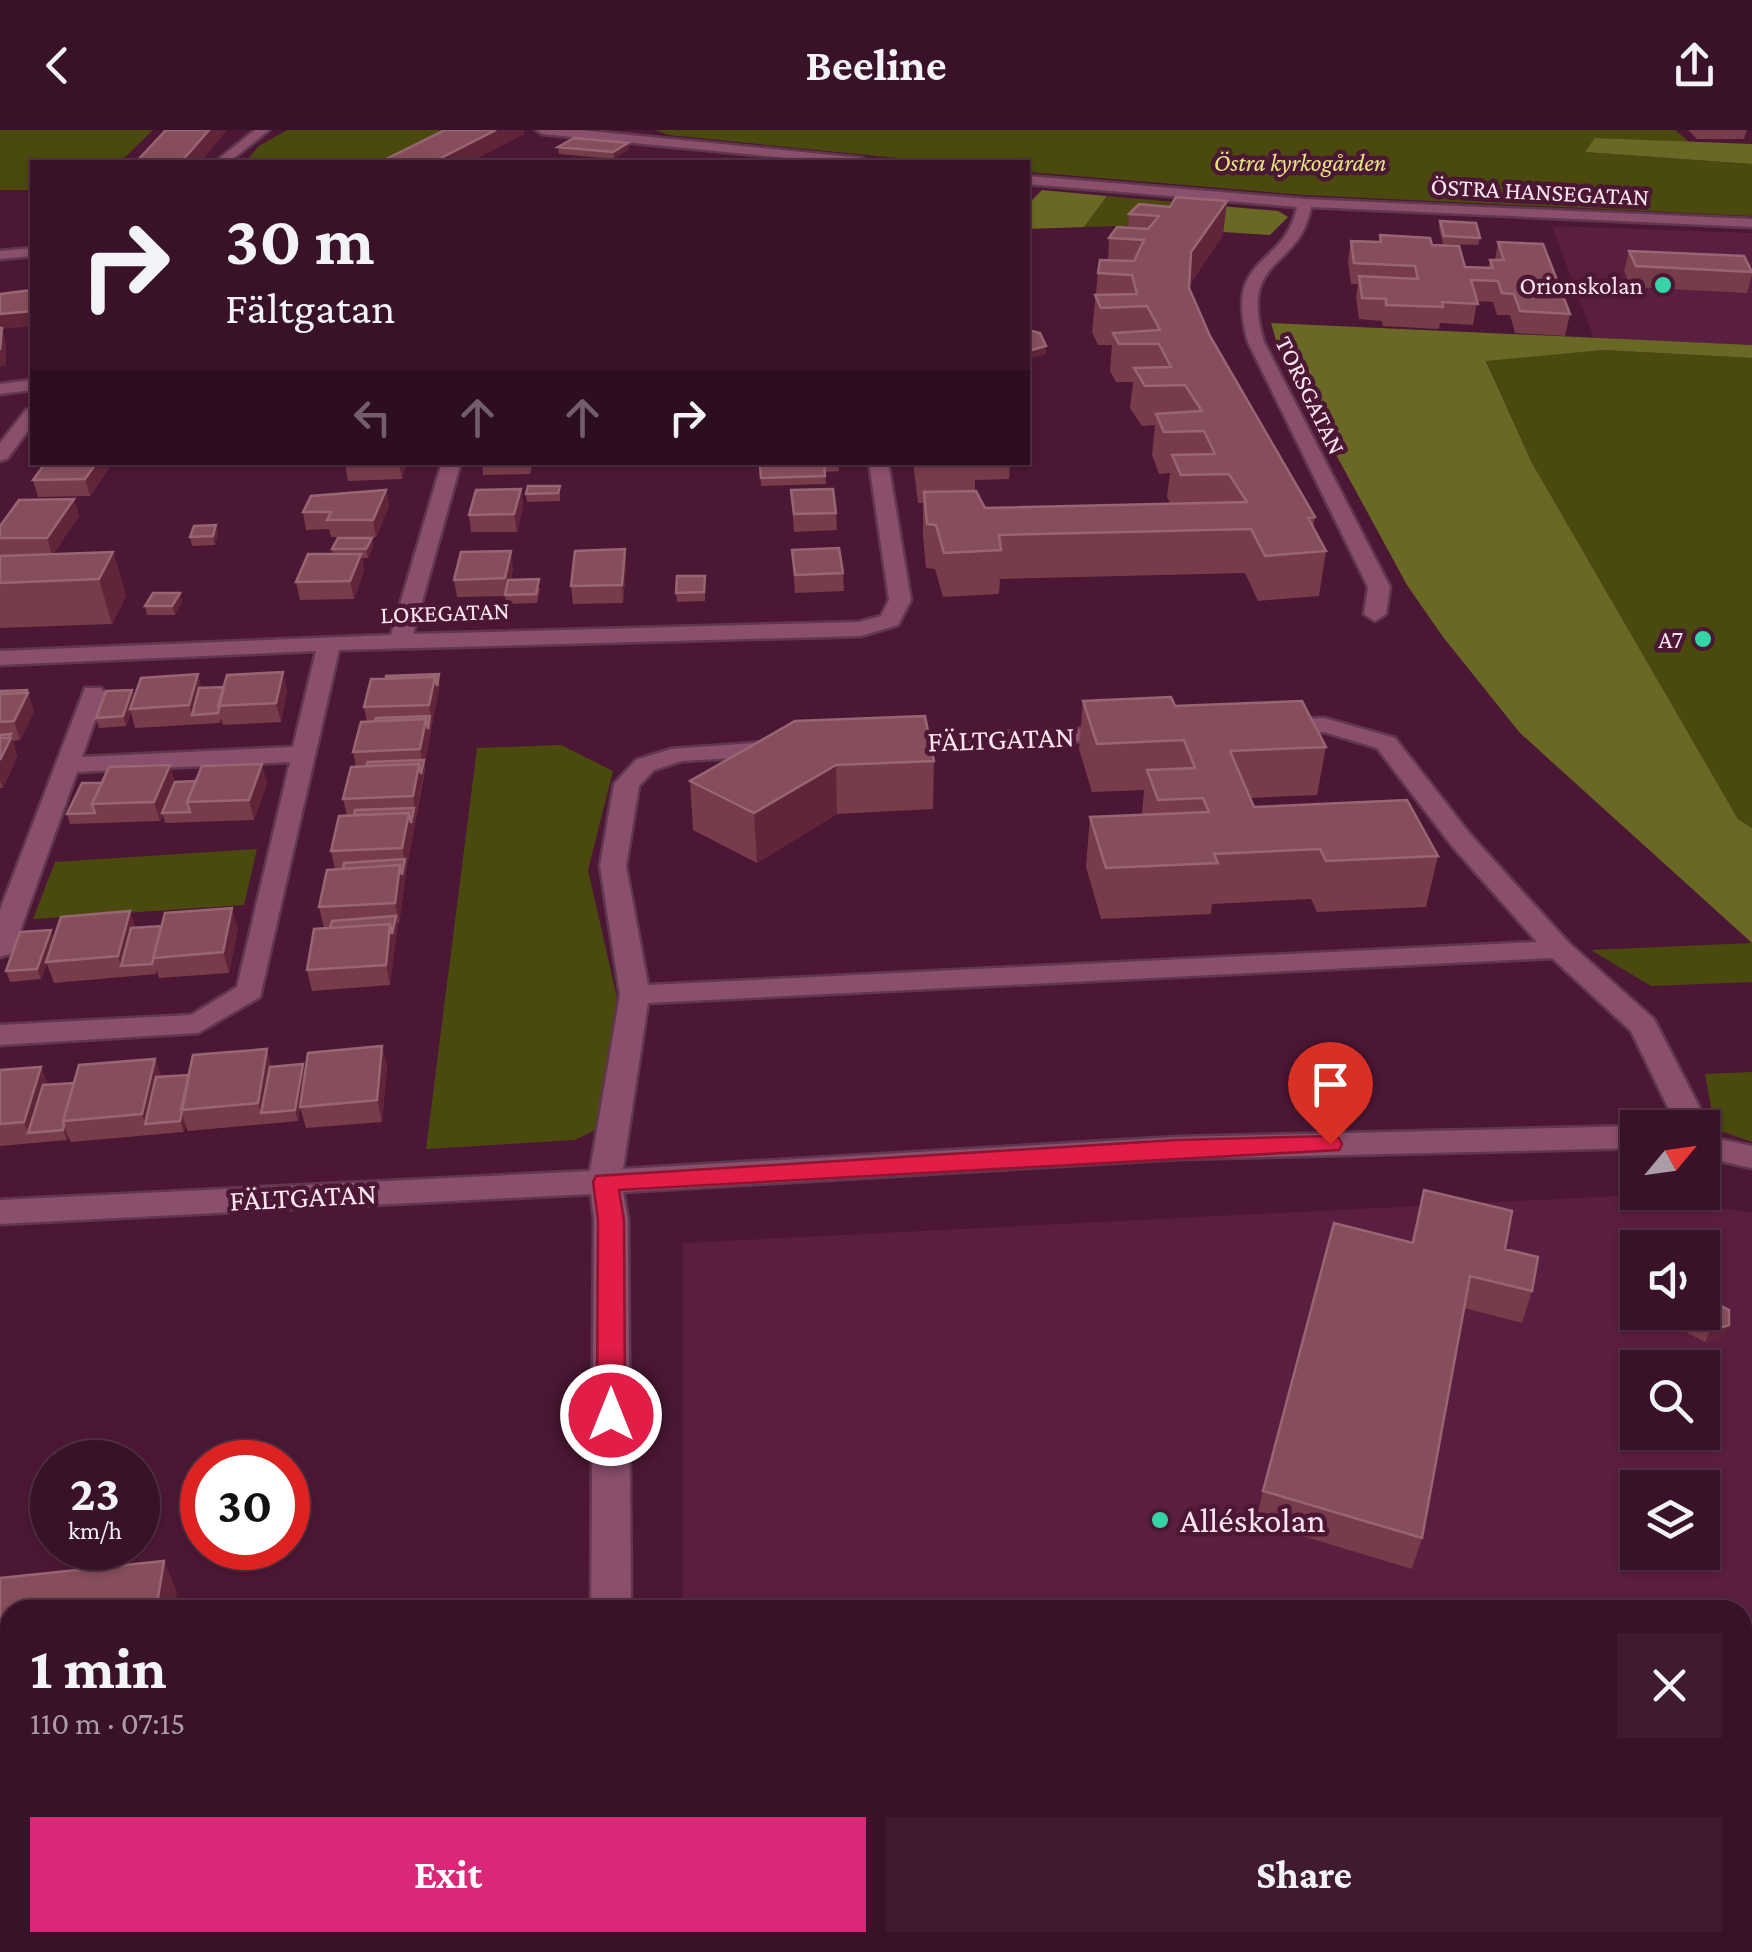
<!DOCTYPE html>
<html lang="en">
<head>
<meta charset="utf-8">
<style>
  :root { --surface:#391128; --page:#401a30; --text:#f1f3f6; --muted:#ab9da8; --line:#533145; --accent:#db2777 }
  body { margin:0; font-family:"Crimson Pro",serif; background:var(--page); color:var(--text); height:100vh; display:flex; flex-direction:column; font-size:38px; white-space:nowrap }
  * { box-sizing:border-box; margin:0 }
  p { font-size:32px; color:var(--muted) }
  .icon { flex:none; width:55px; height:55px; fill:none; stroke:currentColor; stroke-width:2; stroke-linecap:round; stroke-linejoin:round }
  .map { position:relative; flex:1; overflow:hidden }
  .side { position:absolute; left:0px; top:1470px; width:1752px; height:352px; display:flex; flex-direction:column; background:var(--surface); border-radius:30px 30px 0 0; box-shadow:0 2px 8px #0004,0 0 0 2px var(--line) }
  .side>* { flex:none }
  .guide { position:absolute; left:30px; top:30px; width:1000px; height:305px; border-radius:0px; box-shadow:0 2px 8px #0004,0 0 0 2px var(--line); background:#391128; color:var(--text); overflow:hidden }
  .needle { width:65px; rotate:61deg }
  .tools { position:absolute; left:1620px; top:980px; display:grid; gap:20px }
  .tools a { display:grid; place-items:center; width:100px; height:100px; border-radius:0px; background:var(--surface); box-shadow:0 2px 8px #0004,0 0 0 2px var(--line); font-size:50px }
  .speed { position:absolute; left:30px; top:1310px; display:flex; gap:20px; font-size:50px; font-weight:700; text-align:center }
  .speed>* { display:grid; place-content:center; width:130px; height:130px; border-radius:50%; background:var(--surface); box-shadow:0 2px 8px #0004,0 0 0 2px var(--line); line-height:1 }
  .speed small { font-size:25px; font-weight:400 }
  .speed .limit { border:15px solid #d22; background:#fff; color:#111 }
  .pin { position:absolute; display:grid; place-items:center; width:85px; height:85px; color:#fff; margin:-102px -42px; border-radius:50% 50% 50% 0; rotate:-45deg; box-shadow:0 0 10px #0007 }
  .pin .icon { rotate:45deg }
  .me { position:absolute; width:110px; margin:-55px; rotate:0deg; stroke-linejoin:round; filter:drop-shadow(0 0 8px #0008) }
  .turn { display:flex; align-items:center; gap:35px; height:210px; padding:0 30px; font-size:45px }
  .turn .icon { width:130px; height:130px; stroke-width:2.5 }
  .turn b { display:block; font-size:70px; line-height:85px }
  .lanes { display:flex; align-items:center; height:95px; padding:0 30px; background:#0003; justify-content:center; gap:50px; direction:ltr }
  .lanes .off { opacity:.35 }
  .round { display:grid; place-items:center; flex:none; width:105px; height:105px; border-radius:0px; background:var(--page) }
  .head { display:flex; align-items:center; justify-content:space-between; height:170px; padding:0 30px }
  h1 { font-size:60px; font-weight:700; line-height:75px }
  .button { display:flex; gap:20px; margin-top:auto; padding:20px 30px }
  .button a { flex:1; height:115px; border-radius:0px; background:var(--accent); color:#fff; font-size:40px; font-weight:700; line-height:115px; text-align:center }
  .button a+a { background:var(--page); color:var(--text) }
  header { display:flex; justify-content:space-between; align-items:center; height:130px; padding:0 30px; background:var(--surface); font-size:45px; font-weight:700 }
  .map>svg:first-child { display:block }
  .built { fill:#5a1e40; fill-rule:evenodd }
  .green { fill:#4a4a0e }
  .forest { fill:#696825 }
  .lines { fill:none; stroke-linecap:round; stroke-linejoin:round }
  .minor-casing { stroke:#60374f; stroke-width:5 }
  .minor { fill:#8a4f6d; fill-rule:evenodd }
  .wall { fill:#773c49 }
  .shaded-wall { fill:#602539 }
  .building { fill:#854e5a; stroke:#986672; stroke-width:2.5 }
  .route { fill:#e11d48; stroke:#92132f; stroke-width:2.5 }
  .poi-dot { fill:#35d4a7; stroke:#4c1735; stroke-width:4 }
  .labels { text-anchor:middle; stroke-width:9; stroke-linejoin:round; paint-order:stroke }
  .far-park-label { font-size:25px; font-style:italic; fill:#e4e585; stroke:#4c1735 }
  .far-street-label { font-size:25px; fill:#fbe5ef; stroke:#4c1735 }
  .far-poi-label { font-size:25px; fill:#fbe5ef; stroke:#4c1735; text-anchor:end }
  .street-label { font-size:30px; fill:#fbe5ef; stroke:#4c1735 }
  .near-poi-label { font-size:35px; fill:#fbe5ef; stroke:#4c1735; text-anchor:start }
</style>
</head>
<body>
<header><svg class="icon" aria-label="back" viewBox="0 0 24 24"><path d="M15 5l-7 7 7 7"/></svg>Beeline<svg class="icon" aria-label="share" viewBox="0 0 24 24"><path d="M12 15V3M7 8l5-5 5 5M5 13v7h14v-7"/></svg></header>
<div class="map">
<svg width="1752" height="1822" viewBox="0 0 1752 1822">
  <rect width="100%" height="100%" fill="#4c1735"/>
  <!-- built -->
  <path class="built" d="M1552,96L1752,103V215L1594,208Z
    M1637,1065L1752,1083V1728H1743L1742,1480H683V1113ZM1638,1118H1702V1182H1638ZM1638,1238H1702V1302H1638ZM1638,1358H1702V1422H1638Z"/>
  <!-- green -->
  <path class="green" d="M0,0H153L120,32H32V60H0Z
    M287,0H468L406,32H245L259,16Z
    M655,0H1675L1689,12L1596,8L1586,22L1752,34V86L1304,65L1028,42V32H936L669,5Z
    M1107,66L1208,75L1156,95L1084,97Z
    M1603,220L1752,228V698L1738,689L1532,333L1486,230Z
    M561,615L613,641L588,740L617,868L595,1000L575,1010L426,1019L477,618Z
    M257,719L244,775L33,789L55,732Z
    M1752,813V852L1651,856L1591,820Z
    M1752,942V1012L1715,999L1705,944Z"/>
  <!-- forest -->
  <path class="forest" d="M1595,8L1752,14V34L1585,22Z
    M1042,60L1107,66L1084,97L1028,99V74Z
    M1208,75L1278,81L1288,87L1270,105L1223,102Z
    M1271,193L1752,215V228L1603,220L1486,231L1532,333L1738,689L1752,698V813L1520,603L1443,507L1407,455L1279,220Z"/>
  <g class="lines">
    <defs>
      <path id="minor" d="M255,0H269L229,32H215Z
        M536,0H580L862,28L869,32H828L542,4Z
        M1028,46L1305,69L1752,89V97L1311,77C1299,142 1238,124 1264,212L1390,457L1386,484L1375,491L1364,484L1368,457L1248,212C1223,123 1284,140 1297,77L1028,54Z
        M32,118V126L0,129V121Z
        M32,250V260L0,264V254Z
        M32,279V295L7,329L0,331V313L26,280Z
        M442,332H461L413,504L859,492L881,486L889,470L869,332H888L911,470L898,495L861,506L339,520L260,867L198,903L0,915V895L191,885L237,857L290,632L77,642L14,818L10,824L0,827V780L85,558H101L105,563L82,627L293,617L316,521L0,535V521L391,505Z
        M1324,588L1395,608L1470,704L1569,813L1654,889L1710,998L1705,1006L1752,1016V1038L1702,1027V998H1678L1631,901L1552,828L648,873L623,1039L1177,1007L1638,996L1643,998H1638V1018L1177,1029L623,1062L628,1089L631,1480H591L594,1089L591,1064L0,1094V1070L590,1041L620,865L600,736L614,654L636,630L671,619L783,611L795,618L783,625L682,631L654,640L639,656L626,736L648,855L1537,812L1452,716L1377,618L1324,602L1273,604L1261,597L1273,590Z
        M1117,597L1129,604L1126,609L888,621L876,614L888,607Z
        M588,1812H636V1822H588Z"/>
    </defs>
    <!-- minor casing -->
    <use href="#minor" class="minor-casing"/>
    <!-- minor -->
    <use href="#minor" class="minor"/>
  </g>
  <!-- wall -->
  <path class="wall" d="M1688,0H1747L1744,9H1697Z
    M628,13L629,19L614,29L559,24L558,17Z
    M1227,71L1223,105L1190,154L1189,158L1210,206L1315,387L1313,398L1326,421L1319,466L1258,471L1245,443L1000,449L999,464L943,467L935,439L926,438L923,405V373H918L913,332H1010L1009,349L975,350V361L985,378L1170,373L1167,367L1170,343L1159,344L1152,325L1155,295L1142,296L1130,278L1133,252H1116L1110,241L1112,215H1098L1092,202L1098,143L1108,131L1109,108L1128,98L1129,84L1170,77Z
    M1440,91L1480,108L1478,115L1443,114L1439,98Z
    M1380,105L1432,115L1465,137L1488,138L1490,130H1495L1498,112L1570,184L1565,206L1515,203L1510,185H1497L1493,172L1477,171L1473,195L1440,193L1439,199L1383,196L1382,191L1359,189L1356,167L1358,154H1351L1348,131L1351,111L1379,112Z
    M1629,121L1752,140V146L1747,163L1631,157L1624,141Z
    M46,332H113L90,366L38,367L33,350Z
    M345,332H407L402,349L348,351Z
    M482,332H533L530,344L483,345Z
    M791,332H838L839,341L825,342L826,354L761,356L760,336L792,335Z
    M560,356V371L527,372L526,364Z
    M521,359L523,376L517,402H471L469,385Z
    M386,360L389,377L376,407H331L329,399L306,400L303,382Z
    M791,360L836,383L837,400L794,402Z
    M74,369L79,386L53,424L113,422L126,466L112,494L0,498V396Z
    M218,404L215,415L192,416L190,407Z
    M372,408L373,417L368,428H362L364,441L354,469L300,470L296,452L333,424L332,419Z
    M625,419L626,437L623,473L573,474L571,456Z
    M792,420L843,443L844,461L795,463Z
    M513,438L511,450L540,458L537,473L506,474L505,466L457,467L454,450Z
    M705,446V471L677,472L676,463Z
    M180,463L182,472L175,485H147L145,476Z
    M198,544L201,558L287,560L281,592L223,595L221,588L220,593L135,598L131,582L126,596L99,598L96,588L132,560L134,568Z
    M440,553L432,594L424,633L425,640L407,736L399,793H397L390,855L312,861L307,840L330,798H324L319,777L335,739L331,721L347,686L343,669L356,637L353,622L367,592L364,577Z
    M27,560L34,582L20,610L13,611L17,627L3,658H0V561Z
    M1083,571L1175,576L1326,617L1317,665L1250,668L1254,677L1438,726L1426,777L1317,782L1311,769L1212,774L1211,784L1101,789L1086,737L1090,687L1142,685L1144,660L1092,662L1079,619Z
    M795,591L934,631L933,679L837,684L757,733L693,700L690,651Z
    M170,635L175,653H267L254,690L165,693L163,685L160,691L70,694L67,684L102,653Z
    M136,798H238L229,843L159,848L157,840L156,844L54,853L47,834L41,849L10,852L6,841L54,808Z
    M382,916L387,937L382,992L306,998L300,977L298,991L188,1001L185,994L184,1002L71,1012L68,1006L67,1010L0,1016V940L41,937L48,955L74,953L155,929L161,947L272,937L305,943Z
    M1424,1060L1505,1119L1532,1161L1522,1193L1464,1178L1422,1408L1412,1439L1256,1392L1263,1361L1411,1113Z
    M1677,1182H1702L1725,1206L1705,1212L1680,1199Z
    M0,1448L177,1462L10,1480V1812H110L109,1822H0Z
    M1352,1812H1742L1752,1822H1354Z"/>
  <!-- shaded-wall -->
  <path class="shaded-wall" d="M209,0H227L201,32H181Z
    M496,0H524V4L471,32H433Z
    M628,13L629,19L614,29L613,22Z
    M1227,71L1223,105L1188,157L1191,122Z
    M32,181V196L2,199L6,213V236H0V184Z
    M1046,216V224L1028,229L1029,221Z
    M97,332H113L90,366L85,349Z
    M407,332L402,349L399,333Z
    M521,359L523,376L517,402L514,384Z
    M386,360L389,377L376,407L373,390Z
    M74,369L79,386L52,425L47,408Z
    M216,395L218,404L215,415L213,406Z
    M372,408L373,417L368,428L366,419Z
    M625,419L626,437L623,473L622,455Z
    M511,421L513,438L508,466L505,448Z
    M113,422L126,466L112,494L99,449Z
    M361,424L364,441L354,469L350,451Z
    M180,463L182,472L175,485L172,476Z
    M283,542L287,560L281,592L276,573Z
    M198,544L203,563L192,585L189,575Z
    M439,544L440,553L432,594L429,575L435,547Z
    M27,560L34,582L20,610L14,591Z
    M132,560L135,569L126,596L123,586Z
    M430,586L432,596L416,686L413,666L419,634L423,636L420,619L426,589Z
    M11,604L17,627L3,658L0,651V630Z
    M262,634L267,653L254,690L249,670Z
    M170,635L175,655L160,691L154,672Z
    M836,635L837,684L757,733L754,683Z
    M414,678L416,688L407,736L399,793L395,773L400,735L405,731L402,718L409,683Z
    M232,778L238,798L229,843L223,822Z
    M130,781L137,802L121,836L118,826Z
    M396,786L398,797L390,855L386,835L390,794Z
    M51,800L55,811L41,849L37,839Z
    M382,916L387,937L382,992L377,970Z
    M267,919L273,940L261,983L264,994L258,973Z
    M155,929L162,950L145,994L142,984Z
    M303,934L306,945L298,991L295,980Z
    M41,937L49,958L28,1003L24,992Z
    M182,983L185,994L184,1002L180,991Z
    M64,995L68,1006L67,1010L63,1000Z
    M1729,1195L1725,1206L1705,1212L1710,1201Z
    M164,1431L177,1462L174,1480H156Z
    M103,1812H110L109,1822H108Z"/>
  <!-- building -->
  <path class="building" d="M166,0H209L181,32H136Z
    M445,0H496L433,32H380Z
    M574,8L628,13L613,22L558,17Z
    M1176,67L1227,71L1191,122L1189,158L1210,206L1315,387L1308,388L1326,421L1265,426L1251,399L999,405L1001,420L944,423L936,395L927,394L924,362L976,361L985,378L1247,372L1229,344L1181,345L1172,325L1215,324L1204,301L1164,302L1156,284L1202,281L1185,255L1145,256L1134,238L1171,237L1159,214H1119L1113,203L1160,200L1147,176L1101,178L1095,165L1137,164L1132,145L1098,143L1100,130L1134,131L1144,110L1109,108L1117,97L1148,99L1159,86L1129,84L1139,74L1170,77Z
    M1440,91L1476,93L1480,108L1444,106Z
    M1380,105L1430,108L1432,115L1459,116L1465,137L1493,138L1490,130H1504L1498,112L1543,114L1570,184L1520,181L1514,164L1502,163L1498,151L1471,150L1478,174L1442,172L1443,177L1386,175V169L1362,168L1359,146L1418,149L1415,136L1354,133L1351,111L1381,112Z
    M1629,121L1744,126L1752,142L1636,136Z
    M32,160V181L0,184V164Z
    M0,198H2L0,220Z
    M1028,200L1040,203L1046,216L1028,221Z
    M46,332H97L85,349L33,350Z
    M345,332H399L344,334Z
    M824,334L825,346L761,348L760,336Z
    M528,356H560L558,363L526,364Z
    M521,359L514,384L469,385L476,360Z
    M833,359L836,383L794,384L791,360Z
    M386,360L373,390H327L331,382H303L311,366Z
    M74,369L47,408H0V396L19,370Z
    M216,395L213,406L190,407L194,396Z
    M338,408H372L366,419H332Z
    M839,418L843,443L795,445L792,420Z
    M625,419L622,455L571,456L575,421Z
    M511,421L505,448L454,450L461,422Z
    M113,422L99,449L0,453V426Z
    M308,424H361L350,451L296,452Z
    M677,446H705L704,462L676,463Z
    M539,449L536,464L505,465L508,450Z
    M153,463H180L172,476H145Z
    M283,542L276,573L218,576L227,545Z
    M198,544L189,575L130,579L141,548Z
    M439,544L437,556L435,547L386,549V546Z
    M435,547L429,575L364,577L371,549Z
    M224,557L218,583L192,585L199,558Z
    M27,560L26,563L0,564V561Z
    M132,560L123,586L96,588L106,561Z
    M28,563L14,591L0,592V564Z
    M1171,567L1175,576L1302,571L1326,617L1230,621L1254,677L1407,670L1438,726L1326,731L1320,719L1214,724L1218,733L1106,738L1090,687L1209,682L1203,668L1158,670L1147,640L1195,638L1184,610L1097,614L1083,571Z
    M430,586L428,599L426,589L375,591L376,588Z
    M925,586L934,631L836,635L754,683L690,651L795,591Z
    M426,589L420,619L353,622L361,592Z
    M11,604L9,608H0V605Z
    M0,608H11L0,630Z
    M424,630L421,644L419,634L366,636L368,632Z
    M262,634L249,670L187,672L202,636Z
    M419,634L413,666L343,669L351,637Z
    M170,635L154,672L92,674L109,637Z
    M196,651L187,672L190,682L162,683L175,652Z
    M82,653H102L92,674L95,683L67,684Z
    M414,678L411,693L409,683L354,685L355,680Z
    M409,683L402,718L331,721L339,686Z
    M405,729L402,745L400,735L343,739L344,733Z
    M400,735L395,773L319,777L327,740Z
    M232,778L223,822L153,828L165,783Z
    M130,781L118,826L46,832L61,787Z
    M396,786L392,804L390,794L330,798L332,791Z
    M390,794L386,835L307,840L314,799Z
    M161,796L152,834L121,836L131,798Z
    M51,800L37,839L6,841L20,802Z
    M382,916L377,970L300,977L308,923Z
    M267,919L258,973L181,980L193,925Z
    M155,929L142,984L63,991L79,935Z
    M303,934L295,980L261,983L270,937Z
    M41,937L24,992L0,994V940Z
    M189,945L180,991L145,994L156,947Z
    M74,953L63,991L64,995L63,1000L28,1003L43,955Z
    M1424,1060L1512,1081L1505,1119L1538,1127L1532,1161L1470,1146L1422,1408L1263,1361L1334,1093L1413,1113Z
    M1702,1166L1729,1180V1195L1710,1201L1685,1188L1684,1182H1702Z
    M164,1431L156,1480H10V1803L0,1804V1448Z
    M1742,1717H1752V1822H1376L1374,1812H1742Z"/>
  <!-- route -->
  <path class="route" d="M1330,1006L1339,1008L1342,1014L1339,1020L619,1060L624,1090L625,1285L621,1293L611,1296L601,1293L597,1285L598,1090L593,1052L596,1046L1176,1010Z"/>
  <!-- markers -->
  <g class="poi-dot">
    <circle cx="1663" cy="155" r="10"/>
    <circle cx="1703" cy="509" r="10"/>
    <circle cx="1160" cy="1390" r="10"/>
  </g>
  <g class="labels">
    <!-- far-park labels -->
    <g class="far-park-label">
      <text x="1300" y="41">Östra kyrkogården</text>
    </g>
    <!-- far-street labels -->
    <g class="far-street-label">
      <text transform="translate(1540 61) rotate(3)" y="9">ÖSTRA HANSEGATAN</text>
      <text transform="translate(1311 265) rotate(64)" y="9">TORSGATAN</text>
      <text transform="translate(445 482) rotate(-2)" y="9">LOKEGATAN</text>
    </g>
    <!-- far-poi labels -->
    <g class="far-poi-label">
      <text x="1643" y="164">Orionskolan</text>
      <text x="1683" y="518">A7</text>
    </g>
    <!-- street labels -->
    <g class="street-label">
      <text transform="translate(1001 609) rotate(-2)" y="10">FÄLTGATAN</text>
      <text transform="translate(303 1067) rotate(-3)" y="10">FÄLTGATAN</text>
    </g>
    <!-- near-poi labels -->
    <g class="near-poi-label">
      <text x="1180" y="1402">Alléskolan</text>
    </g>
  </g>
</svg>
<div class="tools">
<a><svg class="needle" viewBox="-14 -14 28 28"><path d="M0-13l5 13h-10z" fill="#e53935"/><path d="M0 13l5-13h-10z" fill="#ab9da8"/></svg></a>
<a><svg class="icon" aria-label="sound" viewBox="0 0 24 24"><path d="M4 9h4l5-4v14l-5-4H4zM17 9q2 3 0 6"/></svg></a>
<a><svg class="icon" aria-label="search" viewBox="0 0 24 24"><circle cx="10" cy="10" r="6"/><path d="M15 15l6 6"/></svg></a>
<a><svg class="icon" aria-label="layers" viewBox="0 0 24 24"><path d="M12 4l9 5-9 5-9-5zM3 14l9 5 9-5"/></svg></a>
</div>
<div class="speed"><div>23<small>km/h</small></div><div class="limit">30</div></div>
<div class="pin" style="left:1330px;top:1014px;background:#d93025"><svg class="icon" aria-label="arrive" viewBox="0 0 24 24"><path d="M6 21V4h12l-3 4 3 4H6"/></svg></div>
<svg class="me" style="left:611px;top:1285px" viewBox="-20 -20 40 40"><circle r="17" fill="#e11d48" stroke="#fff" stroke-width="3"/><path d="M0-11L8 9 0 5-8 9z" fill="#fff"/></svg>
<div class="guide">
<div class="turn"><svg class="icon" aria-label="right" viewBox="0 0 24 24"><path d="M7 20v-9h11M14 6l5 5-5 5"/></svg><div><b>30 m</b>Fältgatan</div></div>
<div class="lanes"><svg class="icon off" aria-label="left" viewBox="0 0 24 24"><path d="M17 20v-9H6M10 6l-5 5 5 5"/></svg><svg class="icon off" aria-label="ahead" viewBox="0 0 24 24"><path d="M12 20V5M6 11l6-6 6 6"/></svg><svg class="icon off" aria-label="ahead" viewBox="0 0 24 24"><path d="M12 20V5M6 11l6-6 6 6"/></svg><svg class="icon" aria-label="right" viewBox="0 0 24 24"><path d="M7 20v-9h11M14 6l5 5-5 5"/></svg></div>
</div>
<section class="side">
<div class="head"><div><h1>1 min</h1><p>110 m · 07:15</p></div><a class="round"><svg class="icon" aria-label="close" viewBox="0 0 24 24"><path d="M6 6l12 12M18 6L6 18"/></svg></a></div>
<div class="button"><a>Exit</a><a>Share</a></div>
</section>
</div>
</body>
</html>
